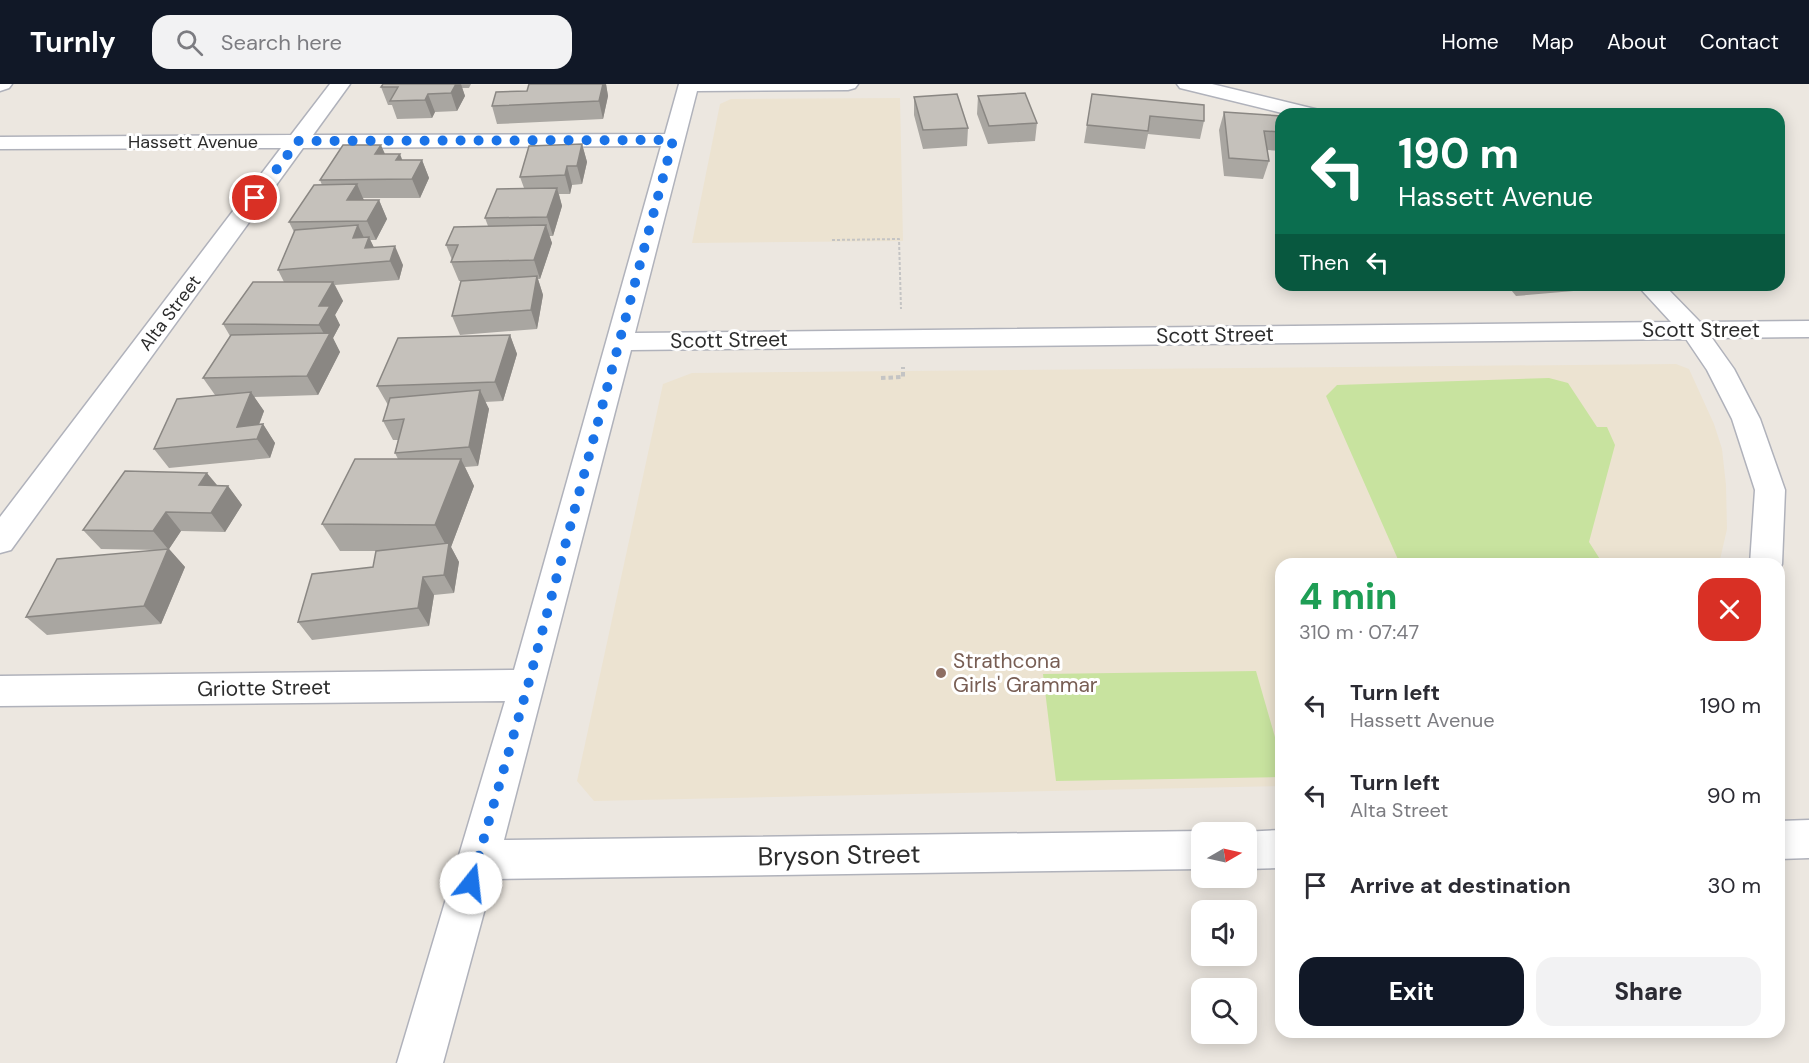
<!DOCTYPE html>
<html lang="en">
<head>
<meta charset="utf-8">
<style>
  :root { --surface:#fff; --page:#f2f2f3; --text:#2b2b33; --muted:#7c7c81; --accent:#111827 }
  body { margin:0; font-family:"DM Sans",sans-serif; background:var(--page); color:var(--text); height:100vh; display:flex; flex-direction:column; font-size:22px; white-space:nowrap }
  * { box-sizing:border-box; margin:0 }
  p { font-size:20px; color:var(--muted) }
  .icon { flex:none; width:33px; height:33px; fill:none; stroke:currentColor; stroke-width:2; stroke-linecap:round; stroke-linejoin:round }
  .map { position:relative; flex:1; overflow:hidden }
  .drawer { position:absolute; left:1275px; top:474px; width:510px; height:480px; display:flex; flex-direction:column; background:var(--surface); border-radius:18px; box-shadow:0 3px 15px #0003 }
  .drawer>* { flex:none }
  .banner { position:absolute; left:1275px; top:24px; width:510px; height:183px; border-radius:18px; box-shadow:0 3px 15px #0003; background:#0b6e4f; color:#fff; overflow:hidden }
  .needle { width:39px; rotate:81deg }
  .tools { position:absolute; left:1191px; top:738px; display:grid; gap:12px }
  .tools a { display:grid; place-items:center; width:66px; height:66px; border-radius:12px; background:var(--surface); box-shadow:0 3px 15px #0003; font-size:30px }
  .pin { position:absolute; display:grid; place-items:center; width:51px; height:51px; color:#fff; margin:-26px; border:3px solid #fff; border-radius:50%; box-shadow:0 2px 6px #0007 }
  .me { position:absolute; width:66px; margin:-33px; rotate:16deg; stroke-linejoin:round; filter:drop-shadow(0 0 4px #0008) }
  .turn { display:flex; align-items:center; gap:21px; height:126px; padding:0 24px; font-size:27px }
  .turn .icon { width:78px; height:78px; stroke-width:2.5 }
  .turn b { display:block; font-size:42px; line-height:51px }
  .then { display:flex; align-items:center; height:57px; padding:0 24px; background:#0003; gap:12px; font-size:22px }
  .round { display:grid; place-items:center; flex:none; width:63px; height:63px; border-radius:18px; background:var(--page) }
  .headline { display:flex; align-items:center; justify-content:space-between; height:102px; padding:0 24px }
  h1 { font-size:36px; font-weight:800; line-height:45px; color:#1e9e55 }
  .action { display:flex; gap:12px; margin-top:auto; padding:12px 24px }
  .action a { flex:1; height:69px; border-radius:18px; background:var(--accent); color:#fff; font-size:24px; font-weight:800; line-height:69px; text-align:center }
  .action a+a { background:var(--page); color:var(--text) }
  ul { padding:0; list-style:none }
  li { display:flex; align-items:center; gap:18px; height:90px; padding:0 24px }
  li div { flex:1 }
  li b { display:block; font-size:22px }
  li em { font-style:normal }
  header { display:flex; align-items:center; gap:36px; box-sizing:border-box; height:84px; padding:0 30px; background:var(--accent); color:#fff }
  header strong { font-size:28px }
  nav { display:flex; gap:33px; margin-inline-start:auto; font-size:21px }
  .search { width:420px; height:54px; background:var(--page); display:flex; align-items:center; gap:15px; box-sizing:border-box; padding:0 21px; border-radius:18px; color:var(--muted); font-size:22px }
  .map>svg:first-child { display:block }
  .education { fill:#ece3d1 }
  .pitch { fill:#c8e39f }
  .lines { fill:none; stroke-linecap:round; stroke-linejoin:round }
  .minor-casing { stroke:#b0b2bb; stroke-width:3 }
  .path-far1 { stroke:#c4c4c4; stroke-width:2; stroke-dasharray:3 2; stroke-linecap:butt }
  .path { stroke:#c4c4c4; stroke-width:4; stroke-dasharray:4.5 3; stroke-linecap:butt }
  .minor { fill:#fff; fill-rule:evenodd }
  .wall { fill:#a9a6a1 }
  .shaded-wall { fill:#8a8783 }
  .building { fill:#c5c1bb; stroke:#8a8783; stroke-width:1.5 }
  .route { stroke:#1a73e8; stroke-width:10; stroke-dasharray:0 18 }
  .education-dot { fill:#8d6e63; stroke:#fff; stroke-width:2 }
  .labels { text-anchor:middle; stroke-width:6; stroke-linejoin:round; paint-order:stroke }
  .far-street-label { font-size:18px; fill:#2c2c2c; stroke:#fff }
  .street-label { font-size:21px; fill:#2c2c2c; stroke:#fff }
  .education-label { font-size:21px; fill:#785e54; stroke:#fff; text-anchor:start }
  .near-street-label { font-size:26px; fill:#2c2c2c; stroke:#fff }
</style>
</head>
<body>
<header>
<strong>Turnly</strong>
<div class="search"><svg class="icon" aria-label="search" viewBox="0 0 24 24"><circle cx="10" cy="10" r="6"/><path d="M15 15l6 6"/></svg>Search here</div>
<nav><a>Home</a><a>Map</a><a>About</a><a>Contact</a></nav>
</header>
<div class="map">
<svg width="1809" height="979" viewBox="0 0 1809 979">
  <rect width="100%" height="100%" fill="#ece7e0"/>
  <!-- education -->
  <path class="education" d="M900,14L903,157L692,159L720,20L731,15Z
    M1676,280L1689,285L1714,340L1722,365L1726,401L1727,445L1719,480H1281V702L594,717L577,697L663,300L692,289Z"/>
  <!-- pitch -->
  <path class="pitch" d="M1549,294L1568,299L1597,343H1607L1615,361L1589,458L1603,480H1400L1326,312L1337,301Z
    M1256,587L1281,674V693L1056,697L1043,590Z"/>
  <g class="lines">
    <defs>
      <path id="minor" d="M0,0H12L9,4L0,7Z
        M330,0H350L313,51L665,50L679,0H858L855,4L848,6L697,7L635,249L1671,238L1637,201H1664L1700,238L1809,237V253L1712,254L1734,285L1760,335L1785,406L1782,480L1779,486V480H1750L1755,406L1732,335L1707,286L1686,255L631,266L504,756L1202,747L1206,748H1202V785L493,795L443,979H397L505,617L0,622V592L514,586L661,62L303,64L11,466L0,469V433L281,64L0,65V53L291,51Z
        M1177,0H1212L1319,26L1322,30H1286L1180,4Z
        M1809,736V774L1779,775V737Z
        M1281,746V784L1246,785V748H1242Z"/>
    </defs>
    <!-- minor casing -->
    <use href="#minor" class="minor-casing"/>
    <!-- path-far1 -->
    <path class="path-far1" d="M832,156L899,155L901,225"/>
    <!-- path -->
    <path class="path" d="M881,294L903,293V283"/>
    <!-- minor -->
    <use href="#minor" class="minor"/>
  </g>
  <!-- wall -->
  <path class="wall" d="M383,0H471L469,4H462L465,12L457,27L435,28L432,34L397,35L392,21H388L381,3Z
    M529,0H606L608,12L603,35L497,40L492,22L527,7Z
    M1092,10L1204,37L1200,55L1148,50L1145,65L1084,59Z
    M978,12L1037,39L1035,57L988,60L977,30Z
    M914,13L968,44L967,62L923,65L914,31Z
    M1224,28L1281,32V67L1267,66L1269,77L1263,95L1224,92L1219,46Z
    M582,60L587,78L582,100L572,101L570,110H559L562,122L553,152H549L552,159L540,195H538L543,211L537,245L460,251L452,232L462,197H459L451,178L452,176L446,161L488,142L485,134L524,104L520,93Z
    M385,70L402,76H422L429,94L420,114H363L364,116H379L387,135L376,156H370L374,164L403,181L399,196L335,201L343,217L335,231L340,241L333,254L340,268L318,311L254,313L264,327L259,341L263,340L275,359L270,374L169,384L154,365L215,311L203,294L230,252L223,240L284,198L278,186L294,148L289,138L322,101L320,96Z
    M1507,201H1588L1585,206L1516,212Z
    M510,251L517,270L503,317L485,318L489,325L478,382L465,383L474,402L451,463L459,478L454,509L434,511L429,542L312,556L298,538L373,483L382,467H340L322,440L398,375L395,369L398,356H393L383,337L388,321L377,302Z
    M217,402H228L242,421L225,448L181,447L169,465L185,483L161,540L47,551L26,533L158,466L101,465L83,446Z"/>
  <!-- shaded-wall -->
  <path class="shaded-wall" d="M456,0H461L465,12L457,27L451,9Z
    M603,0H606L608,12L603,35L599,17Z
    M428,10L435,28L432,34L425,16Z
    M582,60L587,78L582,100L577,82Z
    M381,61L389,79L375,70Z
    M400,70L407,88L396,76Z
    M422,76L429,94L420,114L412,95Z
    M567,82L572,101L570,110L565,91Z
    M357,100L365,119L347,116Z
    M557,104L562,122L553,152L547,133Z
    M379,116L387,135L376,156L367,137Z
    M358,141L367,160L369,153L378,172L376,178L353,154Z
    M546,141L552,159L540,195L534,176Z
    M395,162L403,181L399,196L390,177Z
    M537,192L543,211L537,245L531,226Z
    M333,198L343,217L335,231L340,241L333,254L340,268L318,311L307,292L327,255L319,241V222Z
    M510,251L517,270L503,317L495,298Z
    M480,306L489,325L478,382L469,363Z
    M251,308L264,327L253,356L237,343Z
    M263,340L275,359L270,374L257,355Z
    M461,375L474,402L451,463L459,478L454,509L444,491L448,465L435,441Z
    M207,389L222,407L199,401Z
    M228,402L242,421L225,448L211,429Z
    M166,428L181,447L169,465L185,483L161,540L144,522L168,465L153,447Z
    M423,493L434,511L429,542L418,524Z"/>
  <!-- building -->
  <path class="building" d="M383,0H456L451,9L428,10L425,16L390,17L398,3H381Z
    M529,0H603L599,17L492,22L496,8L527,7Z
    M1025,9L1037,39L989,42L978,12Z
    M957,10L968,44L923,46L914,13Z
    M1092,10L1204,21V37L1150,32L1148,47L1087,41Z
    M1224,28L1281,32V48L1264,47L1269,77L1229,74Z
    M582,60L577,82H567L565,91L520,93L529,62Z
    M343,61H381L375,70H400L396,76H422L412,95L320,96Z
    M357,100L347,116H379L367,137L289,138L314,101Z
    M557,104L547,133L485,134L497,105Z
    M358,141L353,154L369,153L365,164L395,162L390,177L278,186L295,146Z
    M546,141L534,176L451,178L458,161H446L454,143Z
    M537,192L531,226L452,232L461,197Z
    M253,198H333L319,222H330L319,241L223,240Z
    M330,249L307,292L203,294L231,251Z
    M510,251L495,298L377,302L398,254Z
    M480,306L469,363L395,369L404,335L383,337L390,314Z
    M251,308L237,343L263,340L257,355L154,365L177,315Z
    M355,375H461L435,441L322,440Z
    M125,387L207,389L199,401L228,402L211,429L166,428L153,447L83,446Z
    M449,459L444,491L423,493L418,524L298,538L312,490L373,483L376,467Z
    M168,465L144,522L26,533L57,475Z"/>
  <g class="lines">
    <!-- route -->
    <path class="route" d="M255,114L298,57L673,56L528,601L471,799"/>
  </g>
  <!-- markers -->
  <circle class="education-dot" cx="941" cy="589" r="6"/>
  <g class="labels">
    <!-- far-street labels -->
    <g class="far-street-label">
      <text x="193" y="64">Hassett Avenue</text>
      <text transform="translate(170 229) rotate(-53)" y="6">Alta Street</text>
    </g>
    <!-- street labels -->
    <g class="street-label">
      <text x="1701" y="253">Scott Street</text>
      <text transform="translate(1215 251) rotate(-1)" y="7">Scott Street</text>
      <text transform="translate(729 256) rotate(-1)" y="7">Scott Street</text>
      <text transform="translate(264 604) rotate(-1)" y="7">Griotte Street</text>
    </g>
    <!-- education labels -->
    <g class="education-label">
      <text x="953" y="584">Strathcona<tspan x="953" dy="24">Girls' Grammar</tspan></text>
    </g>
    <!-- near-street labels -->
    <g class="near-street-label">
      <text transform="translate(839 771) rotate(-1)" y="9">Bryson Street</text>
    </g>
  </g>
</svg>
<div class="tools">
<a><svg class="needle" viewBox="-14 -14 28 28"><path d="M0-13l5 13h-10z" fill="#e53935"/><path d="M0 13l5-13h-10z" fill="#7c7c81"/></svg></a>
<a><svg class="icon" aria-label="sound" viewBox="0 0 24 24"><path d="M4 9h4l5-4v14l-5-4H4zM17 9q2 3 0 6"/></svg></a>
<a><svg class="icon" aria-label="search" viewBox="0 0 24 24"><circle cx="10" cy="10" r="6"/><path d="M15 15l6 6"/></svg></a>
</div>
<div class="pin" style="left:255px;top:114px;background:#d93025"><svg class="icon" aria-label="arrive" viewBox="0 0 24 24"><path d="M6 21V4h12l-3 4 3 4H6"/></svg></div>
<svg class="me" style="left:471px;top:799px" viewBox="-20 -20 40 40"><circle r="19" fill="#fff"/><path d="M0-13L10 11 0 6-10 11z" fill="#1a73e8"/></svg>
<div class="banner">
<div class="turn"><svg class="icon" aria-label="left" viewBox="0 0 24 24"><path d="M17 20v-9H6M10 6l-5 5 5 5"/></svg><div><b>190 m</b>Hassett Avenue</div></div>
<div class="then">Then<svg class="icon" aria-label="left" viewBox="0 0 24 24"><path d="M17 20v-9H6M10 6l-5 5 5 5"/></svg></div>
</div>
<section class="drawer">
<div class="headline"><div><h1>4 min</h1><p>310 m · 07:47</p></div><a class="round" style="background:#d93025;color:#fff"><svg class="icon" aria-label="close" viewBox="0 0 24 24"><path d="M6 6l12 12M18 6L6 18"/></svg></a></div>
<ul>
<li><svg class="icon" aria-label="left" viewBox="0 0 24 24"><path d="M17 20v-9H6M10 6l-5 5 5 5"/></svg><div><b>Turn left</b><p>Hassett Avenue</p></div><em>190 m</em></li>
<li><svg class="icon" aria-label="left" viewBox="0 0 24 24"><path d="M17 20v-9H6M10 6l-5 5 5 5"/></svg><div><b>Turn left</b><p>Alta Street</p></div><em>90 m</em></li>
<li><svg class="icon" aria-label="arrive" viewBox="0 0 24 24"><path d="M6 21V4h12l-3 4 3 4H6"/></svg><div><b>Arrive at destination</b></div><em>30 m</em></li>
</ul>
<div class="action"><a>Exit</a><a>Share</a></div>
</section>
</div>
</body>
</html>
